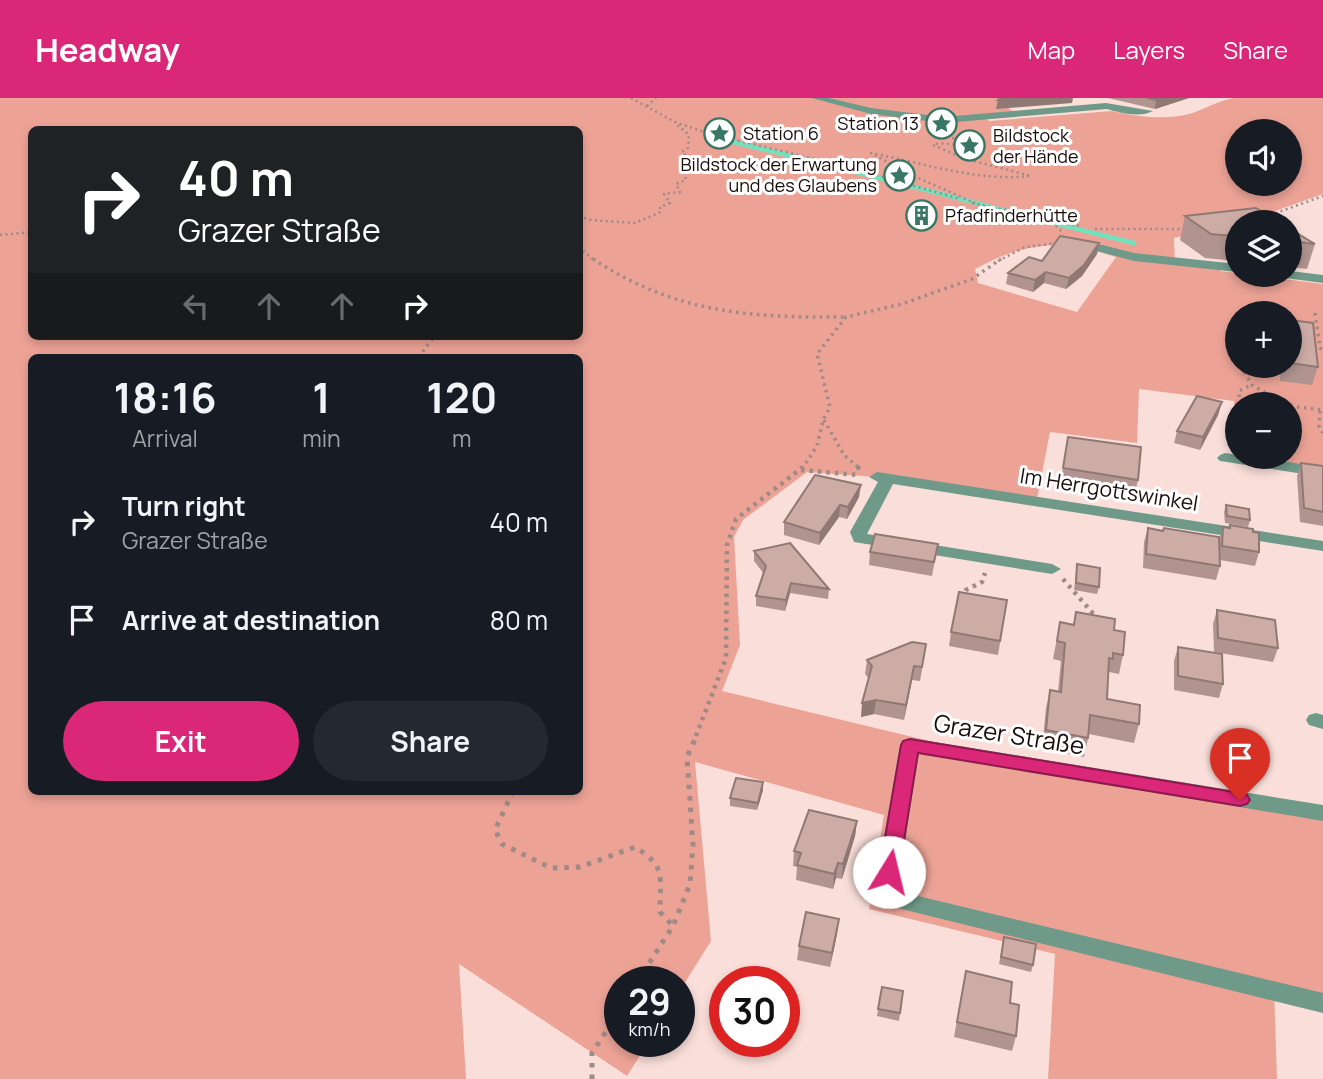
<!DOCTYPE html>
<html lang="en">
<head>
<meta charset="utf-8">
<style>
  :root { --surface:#171b24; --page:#242831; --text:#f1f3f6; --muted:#9ea1a6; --accent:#db2777 }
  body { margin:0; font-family:Manrope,sans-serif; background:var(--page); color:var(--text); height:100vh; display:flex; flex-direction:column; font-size:26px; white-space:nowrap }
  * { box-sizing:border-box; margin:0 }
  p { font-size:23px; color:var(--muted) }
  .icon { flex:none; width:38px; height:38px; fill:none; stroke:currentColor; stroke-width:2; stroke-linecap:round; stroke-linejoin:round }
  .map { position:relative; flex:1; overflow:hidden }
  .side { position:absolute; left:28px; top:256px; width:555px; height:441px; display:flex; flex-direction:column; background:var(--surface); border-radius:10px; box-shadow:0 4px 10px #0003 }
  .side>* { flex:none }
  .top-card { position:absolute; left:28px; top:28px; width:555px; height:214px; border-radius:10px; box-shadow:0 4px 10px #0003; background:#202124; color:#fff; overflow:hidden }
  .controls { position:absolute; left:1225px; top:21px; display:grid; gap:14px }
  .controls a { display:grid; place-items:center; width:77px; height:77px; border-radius:50%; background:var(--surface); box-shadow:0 4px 10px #0003; font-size:35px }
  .speed { position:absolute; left:604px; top:868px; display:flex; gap:14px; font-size:35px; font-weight:700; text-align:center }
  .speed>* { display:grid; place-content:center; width:91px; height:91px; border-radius:50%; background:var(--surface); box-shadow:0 4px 10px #0003; line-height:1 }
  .speed small { font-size:18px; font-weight:400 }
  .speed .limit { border:10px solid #d22; background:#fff; color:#111 }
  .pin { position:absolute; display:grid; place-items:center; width:60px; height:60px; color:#fff; margin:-72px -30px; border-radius:50% 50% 50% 0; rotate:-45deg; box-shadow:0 0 7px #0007 }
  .pin .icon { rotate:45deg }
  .me { position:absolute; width:77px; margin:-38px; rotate:9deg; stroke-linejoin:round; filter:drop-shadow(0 0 5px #0008) }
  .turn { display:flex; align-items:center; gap:24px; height:147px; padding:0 35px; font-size:32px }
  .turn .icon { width:91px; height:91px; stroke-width:2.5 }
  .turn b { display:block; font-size:49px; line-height:60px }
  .lanes { display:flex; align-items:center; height:66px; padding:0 35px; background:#0003; justify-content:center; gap:35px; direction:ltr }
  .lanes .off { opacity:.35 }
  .eta { display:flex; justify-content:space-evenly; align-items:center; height:119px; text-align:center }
  .eta b { font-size:42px; font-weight:700; line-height:49px }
  .action { display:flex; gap:14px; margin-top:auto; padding:14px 35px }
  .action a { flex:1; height:80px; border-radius:42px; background:var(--accent); color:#fff; font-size:28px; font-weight:700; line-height:80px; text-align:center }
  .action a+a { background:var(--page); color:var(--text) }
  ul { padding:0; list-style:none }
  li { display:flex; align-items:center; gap:21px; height:98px; padding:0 35px }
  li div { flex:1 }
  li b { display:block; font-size:26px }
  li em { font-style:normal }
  header { display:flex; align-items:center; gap:42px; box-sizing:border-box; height:98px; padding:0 35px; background:var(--accent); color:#fff }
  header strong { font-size:33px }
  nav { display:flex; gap:38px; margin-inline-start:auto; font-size:24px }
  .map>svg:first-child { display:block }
  .green { fill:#eca396; fill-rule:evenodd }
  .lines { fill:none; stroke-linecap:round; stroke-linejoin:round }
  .stream { stroke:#72e1bd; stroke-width:4.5 }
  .path-far3 { stroke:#9f8a86; stroke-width:2.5; stroke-dasharray:2 3.5; stroke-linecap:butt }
  .path-far2 { stroke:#9f8a86; stroke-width:3.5; stroke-dasharray:2.5 4.5; stroke-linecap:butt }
  .path-far1 { stroke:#9f8a86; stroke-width:4.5; stroke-dasharray:3.5 5; stroke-linecap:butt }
  .path { stroke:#9f8a86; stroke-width:5; stroke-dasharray:4.5 7; stroke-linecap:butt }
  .minor { fill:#6f9989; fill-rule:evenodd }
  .wall { fill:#b1948f }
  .shaded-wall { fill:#907874 }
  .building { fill:#ceaca6; stroke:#907874; stroke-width:2 }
  .route { fill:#db2777; stroke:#8e194d; stroke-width:2 }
  .labels { text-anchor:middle; stroke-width:6; stroke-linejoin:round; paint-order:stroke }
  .far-poi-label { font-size:18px; fill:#190d0b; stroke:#fff; text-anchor:start }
  .street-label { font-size:21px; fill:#190d0b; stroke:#fff }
  .near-street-label { font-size:24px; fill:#190d0b; stroke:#fff }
</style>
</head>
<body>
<header>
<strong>Headway</strong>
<nav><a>Map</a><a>Layers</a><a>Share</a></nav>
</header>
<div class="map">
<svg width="1323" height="981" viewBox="0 0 1323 981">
  <rect width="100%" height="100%" fill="#faded9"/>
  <!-- green -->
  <path class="green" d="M0,0H1035L1003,5L1012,13L981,17L989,23L1112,13C1136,19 1165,22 1189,16C1204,12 1218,2 1235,0C1264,0 1294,0 1323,0V96L1247,123L1174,140L1175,166L1220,170V173L1323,186V372L1238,359H1290V306H1237V350L1234,303L1139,291L1137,345L1050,334L1037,401L877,379L807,374L743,422L734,439L740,547L722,593L1042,670L1323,720V900L1274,890L1277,981H1048L1055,856L869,811L884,717L695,664L711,843L679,894V884H620V943H649L627,978L459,866L466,981H0ZM32,32H579V238H32ZM1237,33H1290V86H1237ZM1072,146L1116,159L1077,214L978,185L975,171C1013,151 1030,148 1072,146ZM1237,215H1290V268H1237ZM32,259H579V693H32Z"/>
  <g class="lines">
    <!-- stream -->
    <path class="stream" d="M711,39C853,71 993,111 1134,145"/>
    <!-- path-far3 -->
    <path class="path-far3" d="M631,0L675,24L710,36L841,67L960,101
      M647,8L656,0
      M947,38L980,49L939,45L933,47L963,60L1031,78C979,84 922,65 871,55L907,75L975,105
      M972,105L1041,119L1051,123L1064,136
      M579,118L591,122L635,125L661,114L660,109L670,105L664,96L680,94L676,86L686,82L683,68L689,60L682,54L688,50L689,37L675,25
      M1265,119L1323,98
      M1050,123L1080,128
      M1095,131H1188
      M0,137L32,134
      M579,149L595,163
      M998,163L1025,149L1058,145"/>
    <!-- path-far2 -->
    <path class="path-far2" d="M593,161C675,215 750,220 845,219
      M1315,215L1320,250L1323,252
      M424,259L421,256L433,240L430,238
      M1241,268L1252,287L1285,306
      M1239,306V293L1251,287
      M1290,308L1323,312
      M1320,313L1319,328L1323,335
      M824,322L844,357L860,371
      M802,371L817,348L823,322L830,309L817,256L846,219L902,206L972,181L1001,161"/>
    <!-- path-far1 -->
    <path class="path-far1" d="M857,369L862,372
      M801,372L859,377
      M1063,481L1096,519
      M961,500L966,492L982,484L985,475
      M696,638L726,560L727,447L736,421L803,369"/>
    <!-- path -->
    <path class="path" d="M513,693L495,732L502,746L551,770L580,769L635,749C667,769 660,779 660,814L673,828
      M637,884L673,828L690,786L693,747L687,659L697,637
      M592,981V955L620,912"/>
    <!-- minor -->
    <path class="minor" d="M812,0H829L871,10L944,19L1106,5L1153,13C1140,20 1121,15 1107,11L944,25L871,16Z
      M1075,140L1134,155L1237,166V174L1134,163L1071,146L1069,144Z
      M1290,173L1323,177V185L1285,180L1283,177H1290Z
      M1225,355L1323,369V379L1220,363L1217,360L1220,357Z
      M877,374L1323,443V453L893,386L867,436L1052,466L1061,471L1052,476L854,444L850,434L878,384L869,379Z
      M1316,615L1323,617V631L1309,627L1306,622L1309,617Z
      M910,640L1323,707V723L919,655L897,793L1323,895V915L877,805L874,799L900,647L903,642Z"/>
  </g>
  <!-- wall -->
  <path class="wall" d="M1108,0H1189L1155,11Z
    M1185,118L1237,124V161L1226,162L1205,160L1180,142Z
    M1290,131L1315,146L1307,171L1290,169Z
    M1099,145L1097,156L1082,178L1066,191L1044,185L1033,194L1006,186L1008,175L1042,163Z
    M1290,222L1318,269L1312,287L1280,283V268H1290Z
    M1222,304L1218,317L1200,352L1174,345L1177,333Z
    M1068,339L1138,382L1135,394L1061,382Z
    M1301,365L1323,368V428L1300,424L1297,378Z
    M859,399L847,421L839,419L819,447L784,437V424Z
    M1226,407L1250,422L1248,429L1225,425L1224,414Z
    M1230,427L1259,454L1255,468L1220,462V468L1216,482L1143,470L1144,444L1148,430L1219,441L1223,429L1229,430Z
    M938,446L932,478L869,467L870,454Z
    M754,453L829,491L828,501L790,495L785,513L756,508V498L764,476L754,463Z
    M1077,466L1099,489L1097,496L1074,492Z
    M1007,502L998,557L949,548L951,534Z
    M1217,512L1278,550L1273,564L1214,554L1213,526Z
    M1076,514L1114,532L1123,557L1119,576L1109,574L1108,579L1107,601L1139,626L1134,645L1089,636L1084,659L1042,651L1046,610L1050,592L1058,593L1061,563L1053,561L1060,524L1073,527Z
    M1178,549L1223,586L1219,600L1174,592V563Z
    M924,560L920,583L912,582L904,622L874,616L861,619L869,581L865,576L867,562Z
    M763,684V692L757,712L730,708V700Z
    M857,723L855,738L842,781L836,780L833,791L796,782L797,769L793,768L794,753Z
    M837,836L830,869L797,862L799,848Z
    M1004,839L1033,867L1031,874L999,866Z
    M963,888L1010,905L1016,938L1012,953L954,939Z
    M882,889L903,893L899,923L877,918Z"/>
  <!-- shaded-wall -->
  <path class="shaded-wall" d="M1021,0H1073L1072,5L996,11L998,2Z
    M1164,0H1189L1155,11L1156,2Z
    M1237,137V161L1226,162L1232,138Z
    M1099,145L1097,156L1082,178L1066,191L1069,180Z
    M1046,174L1044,185L1033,194L1035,182Z
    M1222,304L1218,317L1200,352L1203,339Z
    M861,387L859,399L847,421L848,409Z
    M840,407L839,419L819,447L820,435Z
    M791,485L790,495L785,513L786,502Z
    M914,568L912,582L904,622L906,607Z
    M876,602L874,616L861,619L862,605Z
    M763,684V692L757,712L758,705Z
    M857,723L855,738L842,781L843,766Z
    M838,765L836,780L833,791L834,776Z
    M839,821L837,836L830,869L832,855Z"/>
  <!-- building -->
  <path class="building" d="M1000,0H1021L998,2Z
    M1147,0H1164L1156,2Z
    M1256,110L1279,124H1237V137L1232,138L1211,136L1185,118Z
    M1290,131L1315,146L1290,143Z
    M1060,138L1099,145L1084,167L1069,180L1046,174L1035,182L1008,175L1029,159L1042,163Z
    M1290,222L1313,225L1318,269L1290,265Z
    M1197,298L1222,304L1203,339L1177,333Z
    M1068,339L1141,349L1138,382L1063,370Z
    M1301,365L1323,368V414L1304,410Z
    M815,377L861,387L848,409L840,407L820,435L784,424Z
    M1226,407L1249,411L1250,422L1227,418Z
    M1230,427L1253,431V434L1259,435V454L1222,448L1223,429L1230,430Z
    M1148,430L1163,433L1164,430L1219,439L1220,468L1146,456Z
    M875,436L938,446L934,464L870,454Z
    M790,445L829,491L791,485L786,502L756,498L766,468L754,453Z
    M1077,466L1100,470L1099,489L1076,485Z
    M959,494L1007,502L1000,543L951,534Z
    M1217,512L1275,522L1278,550L1218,540Z
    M1076,514L1115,521L1114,532L1125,534L1123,557L1113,555V561L1109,560L1107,601L1140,607L1139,626L1090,617L1088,640L1046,632L1050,592L1061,594L1065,545L1057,543L1060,524L1074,527Z
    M912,544L926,546L922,569L914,568L906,607L876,602L862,605L872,568L867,562Z
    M1178,549L1222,556L1223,586L1178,578Z
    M736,680L763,684L758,705L730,700Z
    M809,712L857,723L843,766L838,765L834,776L797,767L801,755L794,753Z
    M806,814L839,821L832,855L799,848Z
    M1004,839L1036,846L1033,867L1001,859Z
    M966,873L1012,884L1010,905L1019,907L1016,938L957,924Z
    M882,889L903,893L900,915L878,911Z"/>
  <!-- route -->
  <path class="route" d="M910,641L1240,695L1247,697L1250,702L1247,706L1240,708L918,655L899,774L896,779L889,782L882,779L879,774L901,647L903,643Z"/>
  <!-- icons -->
  <defs>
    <symbol id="sight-ring" viewBox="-11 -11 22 22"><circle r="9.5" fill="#fff" stroke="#397663" stroke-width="1.5"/><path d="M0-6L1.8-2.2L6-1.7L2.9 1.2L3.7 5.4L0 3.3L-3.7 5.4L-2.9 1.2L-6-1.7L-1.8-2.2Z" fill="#397663"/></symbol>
    <symbol id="building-ring" viewBox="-11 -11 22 22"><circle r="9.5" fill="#fff" stroke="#397663" stroke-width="1.5"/><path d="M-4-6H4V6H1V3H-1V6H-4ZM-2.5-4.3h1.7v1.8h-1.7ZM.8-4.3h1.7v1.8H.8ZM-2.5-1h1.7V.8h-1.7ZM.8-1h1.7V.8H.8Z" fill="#397663"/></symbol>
  </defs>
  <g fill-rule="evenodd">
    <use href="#sight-ring" x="924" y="8" width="35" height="35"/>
    <use href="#sight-ring" x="702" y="18" width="35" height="35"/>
    <use href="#sight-ring" x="952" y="30" width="35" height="35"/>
    <use href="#sight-ring" x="882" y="60" width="35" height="35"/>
    <use href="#building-ring" x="904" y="100" width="35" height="35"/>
  </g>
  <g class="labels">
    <!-- far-poi labels -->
    <g class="far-poi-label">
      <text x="919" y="32" text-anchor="end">Station 13</text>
      <text x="743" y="42">Station 6</text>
      <text x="993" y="44">Bildstock<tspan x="993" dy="21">der Hände</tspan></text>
      <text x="877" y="73" text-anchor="end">Bildstock der Erwartung<tspan x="877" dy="21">und des Glaubens</tspan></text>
      <text x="945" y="124">Pfadfinderhütte</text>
    </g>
    <!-- street labels -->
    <g class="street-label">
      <text transform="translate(1109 392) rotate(9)" y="7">Im Herrgottswinkel</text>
    </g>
    <!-- near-street labels -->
    <g class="near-street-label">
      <text transform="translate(1009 637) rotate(9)" y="8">Grazer Straße</text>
    </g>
  </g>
</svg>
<div class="controls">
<a><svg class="icon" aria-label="sound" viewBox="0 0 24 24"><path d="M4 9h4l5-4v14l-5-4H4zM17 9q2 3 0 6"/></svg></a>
<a><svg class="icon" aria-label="layers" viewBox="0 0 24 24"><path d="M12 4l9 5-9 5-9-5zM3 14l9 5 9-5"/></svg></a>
<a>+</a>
<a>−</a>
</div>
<div class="speed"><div>29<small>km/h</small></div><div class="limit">30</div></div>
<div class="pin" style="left:1240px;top:702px;background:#d93025"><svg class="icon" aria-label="arrive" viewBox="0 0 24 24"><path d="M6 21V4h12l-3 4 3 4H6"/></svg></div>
<svg class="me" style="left:889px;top:774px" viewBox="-20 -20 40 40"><circle r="19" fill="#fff"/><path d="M0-13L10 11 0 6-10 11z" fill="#db2777"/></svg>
<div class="top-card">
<div class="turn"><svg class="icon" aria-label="right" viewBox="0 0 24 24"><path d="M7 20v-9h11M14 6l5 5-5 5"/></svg><div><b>40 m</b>Grazer Straße</div></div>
<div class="lanes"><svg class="icon off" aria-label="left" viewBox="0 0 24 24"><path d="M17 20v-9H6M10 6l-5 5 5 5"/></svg><svg class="icon off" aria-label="ahead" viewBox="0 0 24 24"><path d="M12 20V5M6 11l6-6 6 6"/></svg><svg class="icon off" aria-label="ahead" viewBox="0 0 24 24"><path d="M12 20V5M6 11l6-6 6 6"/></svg><svg class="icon" aria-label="right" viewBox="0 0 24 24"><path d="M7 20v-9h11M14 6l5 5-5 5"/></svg></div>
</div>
<section class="side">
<div class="eta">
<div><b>18:16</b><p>Arrival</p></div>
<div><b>1</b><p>min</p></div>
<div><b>120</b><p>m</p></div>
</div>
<ul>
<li><svg class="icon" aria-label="right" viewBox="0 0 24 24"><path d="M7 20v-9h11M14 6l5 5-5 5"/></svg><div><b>Turn right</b><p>Grazer Straße</p></div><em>40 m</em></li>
<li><svg class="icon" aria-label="arrive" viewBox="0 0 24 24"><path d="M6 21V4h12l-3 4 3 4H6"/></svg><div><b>Arrive at destination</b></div><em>80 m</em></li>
</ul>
<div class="action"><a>Exit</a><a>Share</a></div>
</section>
</div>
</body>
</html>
